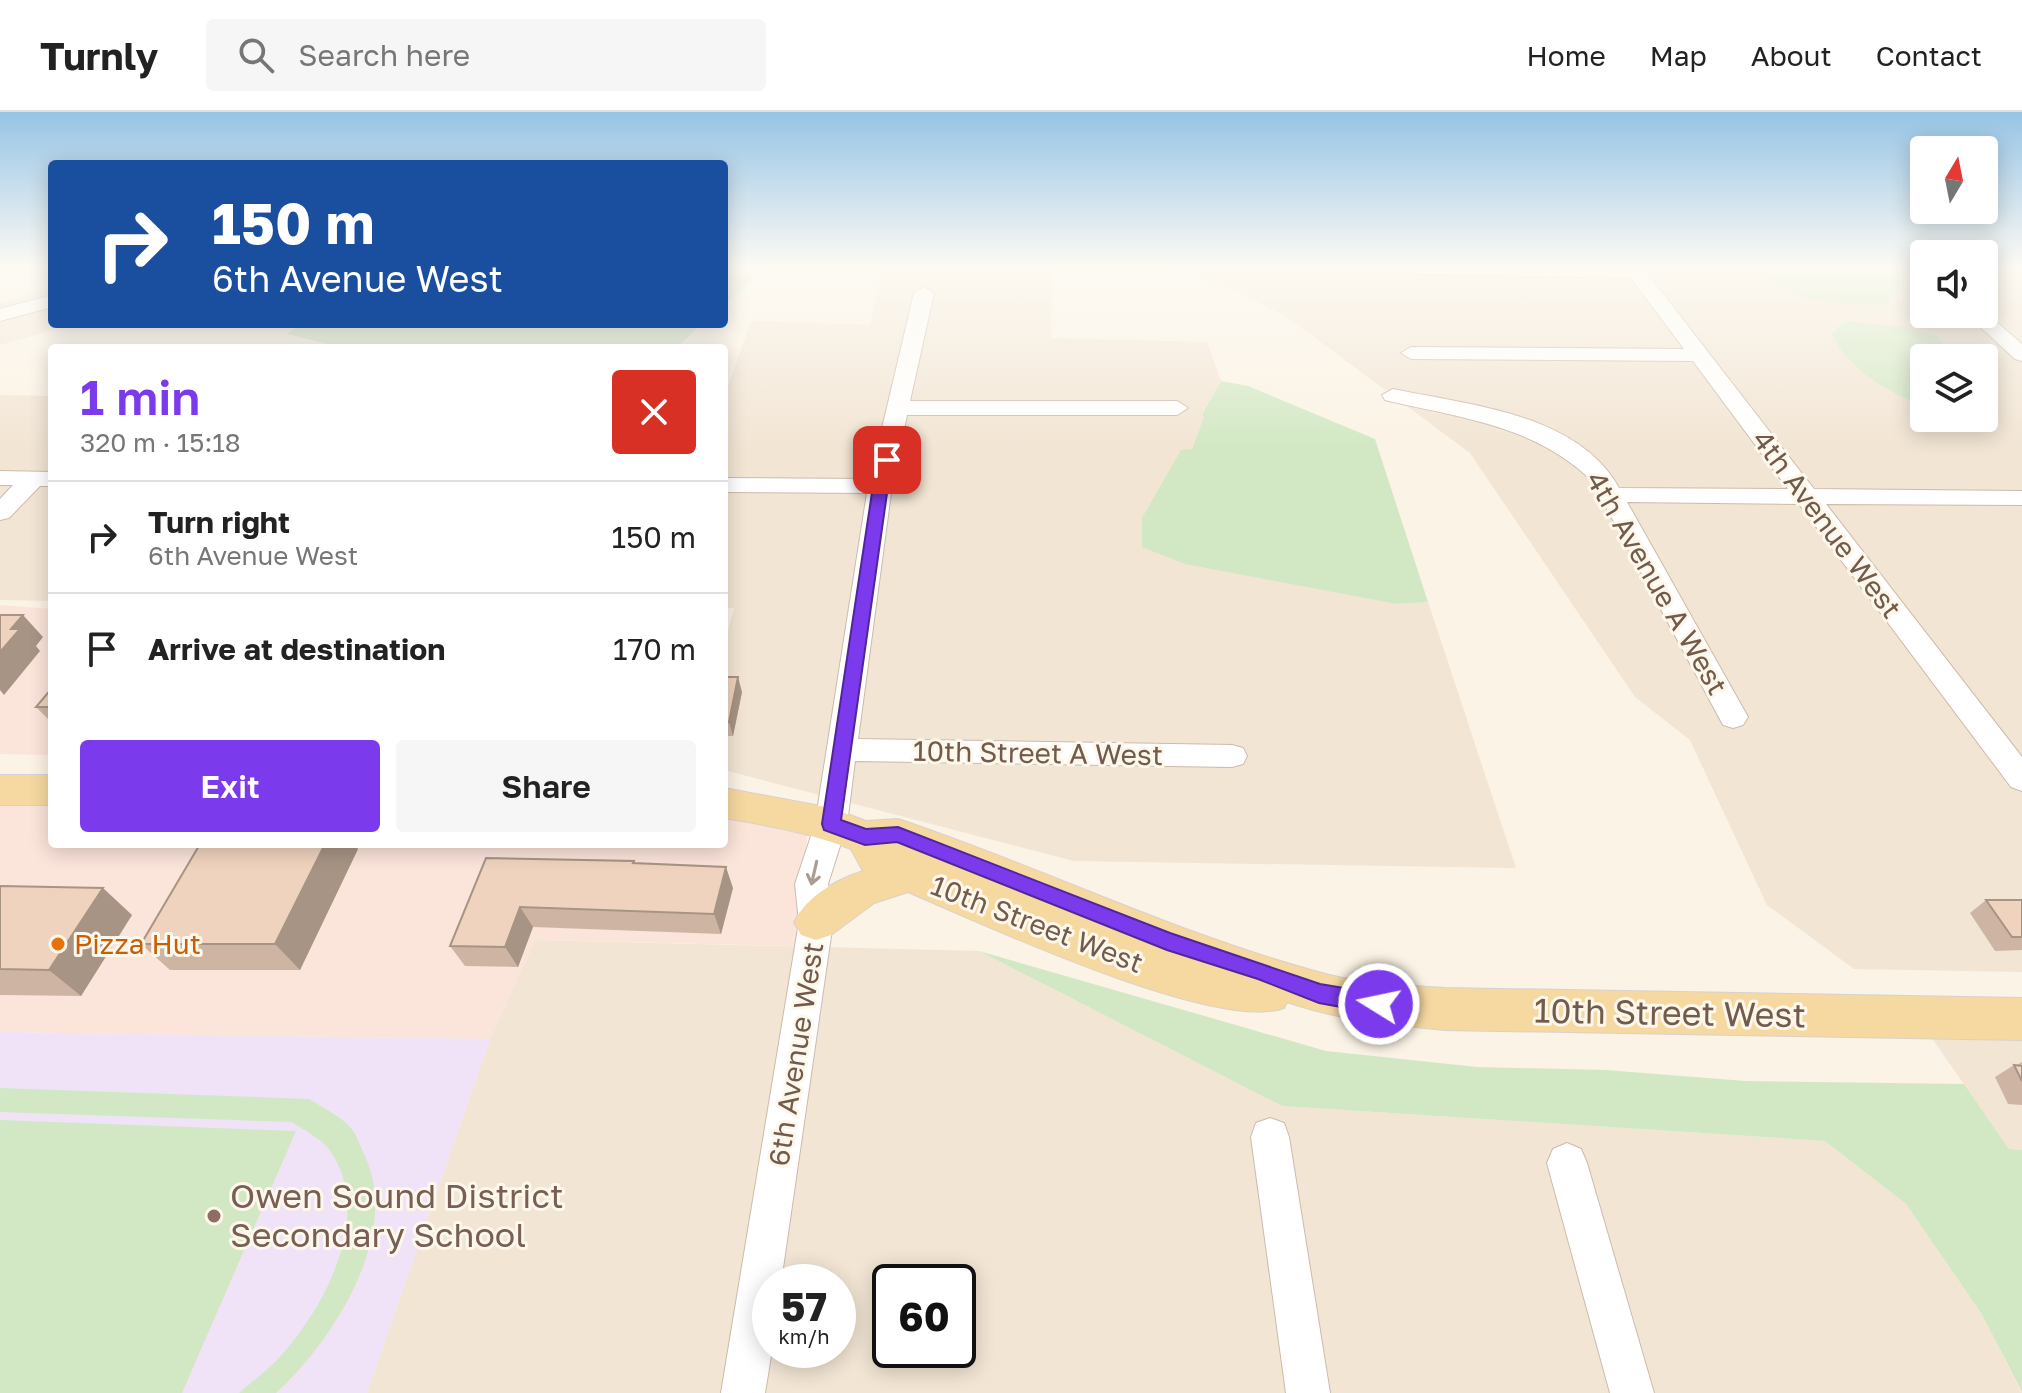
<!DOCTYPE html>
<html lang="en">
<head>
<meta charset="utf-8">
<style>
  :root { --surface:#fff; --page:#f6f6f6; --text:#222; --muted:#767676; --line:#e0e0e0; --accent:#7c3aed }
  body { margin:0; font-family:"Golos Text",sans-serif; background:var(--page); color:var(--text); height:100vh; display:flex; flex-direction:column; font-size:30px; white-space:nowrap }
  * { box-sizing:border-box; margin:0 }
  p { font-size:26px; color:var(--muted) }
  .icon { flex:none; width:44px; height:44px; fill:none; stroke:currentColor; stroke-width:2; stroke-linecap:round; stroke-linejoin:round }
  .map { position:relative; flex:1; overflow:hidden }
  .panel { position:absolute; left:48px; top:232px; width:680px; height:504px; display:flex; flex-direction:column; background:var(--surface); border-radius:8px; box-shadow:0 4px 20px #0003 }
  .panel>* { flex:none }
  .hud { position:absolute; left:48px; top:48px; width:680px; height:168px; border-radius:8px; box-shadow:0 4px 20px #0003; background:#1a4fa0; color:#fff; overflow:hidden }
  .needle { width:52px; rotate:10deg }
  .buttons { position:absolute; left:1910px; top:24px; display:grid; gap:16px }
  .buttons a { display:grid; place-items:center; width:88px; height:88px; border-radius:8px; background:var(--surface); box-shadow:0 4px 20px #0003; font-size:40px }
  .speed { position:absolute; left:752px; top:1152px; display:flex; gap:16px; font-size:40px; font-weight:700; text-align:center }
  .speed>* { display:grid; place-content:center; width:104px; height:104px; border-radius:50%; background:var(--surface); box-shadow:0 4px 20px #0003; line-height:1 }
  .speed small { font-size:20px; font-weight:400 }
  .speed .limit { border:4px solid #111; border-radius:12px; background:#fff; color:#111 }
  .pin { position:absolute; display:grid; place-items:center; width:68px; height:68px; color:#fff; margin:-34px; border-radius:16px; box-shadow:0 4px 12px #0006 }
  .me { position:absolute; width:88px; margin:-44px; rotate:280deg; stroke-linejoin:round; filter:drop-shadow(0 0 6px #0008) }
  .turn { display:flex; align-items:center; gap:28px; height:168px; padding:0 32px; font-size:36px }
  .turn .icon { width:104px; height:104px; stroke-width:2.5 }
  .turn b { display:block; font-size:56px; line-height:68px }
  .round { display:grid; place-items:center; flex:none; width:84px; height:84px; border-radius:8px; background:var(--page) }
  .summary { display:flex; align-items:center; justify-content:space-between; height:136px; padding:0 32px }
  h1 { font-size:48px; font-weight:600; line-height:60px; color:var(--accent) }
  .button { display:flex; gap:16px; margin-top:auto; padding:16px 32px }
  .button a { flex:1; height:92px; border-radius:8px; background:var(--accent); color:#fff; font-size:32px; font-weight:600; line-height:92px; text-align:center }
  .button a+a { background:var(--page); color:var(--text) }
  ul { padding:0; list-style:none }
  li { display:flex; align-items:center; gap:24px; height:112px; padding:0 32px; border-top:2px solid var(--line) }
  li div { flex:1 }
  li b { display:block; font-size:30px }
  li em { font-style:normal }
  header { display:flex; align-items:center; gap:48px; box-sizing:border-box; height:112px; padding:0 40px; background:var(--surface); border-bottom:2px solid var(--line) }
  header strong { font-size:38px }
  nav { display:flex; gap:44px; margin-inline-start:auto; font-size:28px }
  .search { width:560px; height:72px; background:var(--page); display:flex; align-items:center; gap:20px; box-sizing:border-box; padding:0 28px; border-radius:8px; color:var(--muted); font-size:30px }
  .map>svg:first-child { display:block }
  .residential { fill:#f2e5d4; fill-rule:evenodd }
  .commercial { fill:#fbe4da }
  .education { fill:#f0e2f7 }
  .green { fill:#d2e8c4 }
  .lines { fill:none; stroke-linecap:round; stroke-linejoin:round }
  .minor-casing { stroke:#ccbbac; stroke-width:2 }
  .major-casing { stroke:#d8d1cd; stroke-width:2 }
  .minor { fill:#fff; fill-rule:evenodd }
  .major { fill:#f6d9a1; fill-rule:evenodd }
  .wall { fill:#ceb5a3 }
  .shaded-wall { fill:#a79485 }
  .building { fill:#efd3be; stroke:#a79485; stroke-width:2 }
  .oneway { stroke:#ab9d94 }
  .route { fill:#7c3aed; stroke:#51269a; stroke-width:2 }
  .food-dot { fill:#e8710a; stroke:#fef7eb; stroke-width:3 }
  .education-dot { fill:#8d6e63; stroke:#fef7eb; stroke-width:3 }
  .labels { text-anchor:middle; stroke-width:6; stroke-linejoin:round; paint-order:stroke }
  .street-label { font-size:28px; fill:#735b4c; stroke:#fef7eb }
  .food-label { font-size:28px; fill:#c56008; stroke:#fef7eb; text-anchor:start }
  .near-street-label { font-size:34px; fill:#735b4c; stroke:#fef7eb }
  .near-education-label { font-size:34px; fill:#785e54; stroke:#fef7eb; text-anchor:start }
</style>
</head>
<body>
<header>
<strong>Turnly</strong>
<div class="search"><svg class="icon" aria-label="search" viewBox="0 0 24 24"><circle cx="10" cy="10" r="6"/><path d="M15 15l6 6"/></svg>Search here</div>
<nav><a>Home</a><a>Map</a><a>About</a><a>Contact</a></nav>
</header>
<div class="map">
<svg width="2022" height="1281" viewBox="0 0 2022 1281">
  <rect width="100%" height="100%" fill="#fbf3e5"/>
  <!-- residential -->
  <path class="residential" d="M883,156H1052L1051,226L1207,230L1221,269L1202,301L1204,305L1192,337L1397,492L1428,490L1516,756L1074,749L724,658V533L734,496H724V285L751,209L870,213Z
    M1179,156H1924V202H1984V156H2022V860L1854,857L1767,793L1690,628L1635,585L1470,341L1287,205L1234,178ZM1924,246H1984V306H1924Z
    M52,176V212H74L0,233V191Z
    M0,283L52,284V489L0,488Z
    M535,828L979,839L1282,994L1825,1029L1906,1092L1981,1201L2022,1281H367L490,927ZM770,1170H838V1238H770ZM890,1170H958V1238H890Z
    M1929,922L2022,923V1038L2009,1037Z"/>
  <!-- commercial -->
  <path class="commercial" d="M0,493L52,497V643L0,642Z
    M0,692H52V732H724V704L808,715L796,834L536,828L490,927L0,920Z"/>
  <!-- education -->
  <path class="education" d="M0,920L490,927L367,1281H0Z"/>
  <!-- green -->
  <path class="green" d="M724,156H759L757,163L724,193Z
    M1752,156H1886L1907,173L1889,184V193C1836,191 1794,194 1752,156Z
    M1845,209L1905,215L1939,225L1949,246H1924V294C1887,280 1850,259 1832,222Z
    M301,212H702L676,236H343L287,222Z
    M1221,269L1248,274L1375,327L1428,490L1397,492L1185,452L1142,435V406L1181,338L1192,337L1204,305L1202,302Z
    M979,839L1326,939L1477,955L1606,958L1745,969L1964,972L2009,1037L2022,1038V1280L1981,1201L1906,1092L1825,1029L1282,994Z
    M0,976L309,987C322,995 340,1004 350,1015C356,1021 360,1034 364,1042C403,1121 333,1229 276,1281H239C254,1268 272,1255 285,1239C328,1189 375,1098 328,1036C320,1026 303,1018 292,1010L0,1000Z
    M0,1008L296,1019L182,1281H0Z"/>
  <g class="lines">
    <defs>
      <path id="minor" d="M1409,156H1643L1814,377L2022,379V393L1826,392L2022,645V679L2011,675L1799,392L1627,390L1748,605L1743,613L1733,616L1723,613L1592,369C1535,313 1460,306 1385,288L1382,283L1393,277C1468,293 1578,301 1619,376L1788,377L1693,249L1411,247L1401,241L1411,235L1684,237L1631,166L1418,162Z
        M924,175L934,181L910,289H1177L1188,296L1177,303H907L892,374L858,627L1232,633L1243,636L1247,644L1243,652L1232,655L855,649L847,712L828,772L833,810L781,1170H770L772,1238L765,1281H721L799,810L795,772L815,712L867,381L724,380V366L870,367L914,181Z
        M52,183V195L0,209V197Z
        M1984,199L2022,232V249L2015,247L1966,202H1984Z
        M0,359L52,360V374H40L9,406L0,408V387L13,373H0Z
        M1270,1006L1284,1011L1289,1025L1330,1281H1286L1251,1025L1256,1011Z
        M1567,1031L1581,1037L1587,1051L1654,1281H1610L1547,1051L1553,1037Z"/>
      <path id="major" d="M0,663H52V693H0Z
        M724,676L831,696L866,709L898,707C1039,754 1174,821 1318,860C1359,872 1403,873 1445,876L2022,886V928L1445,918C1391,913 1339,908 1287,890L1284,896C1217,921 980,811 908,780L874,791L831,823L816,828L801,823L794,810C807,784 836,768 863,759L851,737C810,721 767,713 724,706ZM974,771L1093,819L1083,815Z"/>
    </defs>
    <!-- minor casing -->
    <use href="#minor" class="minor-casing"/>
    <!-- major casing -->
    <use href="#major" class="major-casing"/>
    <!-- minor -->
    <use href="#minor" class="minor"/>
    <!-- major -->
    <use href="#major" class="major"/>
  </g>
  <!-- wall -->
  <path class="wall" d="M724,565L742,580L733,624H724Z
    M52,576V611L36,595Z
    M200,732H354L358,737L300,858H170L141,832Z
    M486,746L635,751L733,776L721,822L533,815L518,855L465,854L450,834Z
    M0,774L132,803L81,884L0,883Z
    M1986,788H2022V838L1995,839L1970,801Z
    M2022,950V993L2008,992L1995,965L2014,953H2017Z"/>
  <!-- shaded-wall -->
  <path class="shaded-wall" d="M23,503L43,525L36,534L40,539L4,583L0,578V540L11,517Z
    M738,565L742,580L733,624L729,610Z
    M325,732H354L358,737L300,858L275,832Z
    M726,755L733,776L721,822L714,802Z
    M103,776L132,803L81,884L49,858Z
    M520,795L533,815L518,855L505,835Z"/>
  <!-- building -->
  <path class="building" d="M0,503H23L11,517H20L0,540Z
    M724,565H738L729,610H724Z
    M52,576V595H36Z
    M200,732H325L275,832H141Z
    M486,746L634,749L633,751L726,755L714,802L520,795L505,835L450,834Z
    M0,774L103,776L49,858L0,857Z
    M1986,788H2022V825H2012Z
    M2014,953L2022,954V969Z"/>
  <!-- one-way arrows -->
  <defs><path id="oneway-shaft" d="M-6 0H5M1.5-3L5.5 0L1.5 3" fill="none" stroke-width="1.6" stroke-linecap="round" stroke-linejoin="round" transform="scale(2)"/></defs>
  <use class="oneway" href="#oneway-shaft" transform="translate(814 761) rotate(103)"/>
  <!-- sky -->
  <linearGradient id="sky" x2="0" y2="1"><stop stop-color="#96c4e6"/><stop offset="0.46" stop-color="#fdfaf3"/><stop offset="1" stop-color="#fdfaf3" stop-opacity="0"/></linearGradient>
  <rect width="2022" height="336" fill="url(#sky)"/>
  <!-- route -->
  <path class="route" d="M887,344L894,348L888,374L841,708L866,717L898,715L1170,821L1320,872L1379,882L1386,885L1390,892L1386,899L1379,902L1319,891L1258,867L1167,838L897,730L865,733L824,718L822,712L873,374L880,348Z"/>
  <!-- markers -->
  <circle class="food-dot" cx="58" cy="832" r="8"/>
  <circle class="education-dot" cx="214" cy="1104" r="8"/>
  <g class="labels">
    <!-- street labels -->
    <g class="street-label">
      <text transform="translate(1827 412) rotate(53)" y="10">4th Avenue West</text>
      <text transform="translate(1657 471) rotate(60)" y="10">4th Avenue A West</text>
      <text transform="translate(1038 641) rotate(1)" y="10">10th Street A West</text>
      <text transform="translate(1037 812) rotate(21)" y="10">10th Street West</text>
      <text transform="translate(796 942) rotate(-81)" y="10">6th Avenue West</text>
    </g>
    <!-- food labels -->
    <g class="food-label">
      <text x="74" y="842">Pizza Hut</text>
    </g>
    <!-- near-street labels -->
    <g class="near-street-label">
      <text transform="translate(1670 901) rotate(1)" y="12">10th Street West</text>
    </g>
    <!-- near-education labels -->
    <g class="near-education-label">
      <text x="230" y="1096">Owen Sound District<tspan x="230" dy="39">Secondary School</tspan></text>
    </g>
  </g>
</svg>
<div class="buttons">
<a><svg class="needle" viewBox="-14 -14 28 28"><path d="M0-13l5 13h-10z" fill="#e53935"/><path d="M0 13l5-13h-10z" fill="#767676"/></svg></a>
<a><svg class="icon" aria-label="sound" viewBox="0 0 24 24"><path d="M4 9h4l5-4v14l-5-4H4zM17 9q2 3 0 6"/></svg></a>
<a><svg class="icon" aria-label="layers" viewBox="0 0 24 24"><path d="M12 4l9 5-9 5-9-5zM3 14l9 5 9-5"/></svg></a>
</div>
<div class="speed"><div>57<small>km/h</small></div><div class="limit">60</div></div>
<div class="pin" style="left:887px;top:348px;background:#d93025"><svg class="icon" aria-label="arrive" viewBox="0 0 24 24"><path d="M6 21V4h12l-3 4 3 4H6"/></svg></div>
<svg class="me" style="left:1379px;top:892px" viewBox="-20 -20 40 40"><circle r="17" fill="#7c3aed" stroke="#fff" stroke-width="3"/><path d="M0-11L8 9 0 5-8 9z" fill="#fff"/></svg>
<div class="hud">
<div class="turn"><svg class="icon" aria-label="right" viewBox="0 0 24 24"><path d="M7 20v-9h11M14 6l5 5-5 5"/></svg><div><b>150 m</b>6th Avenue West</div></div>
</div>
<section class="panel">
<div class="summary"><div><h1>1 min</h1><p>320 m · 15:18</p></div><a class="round" style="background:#d93025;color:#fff"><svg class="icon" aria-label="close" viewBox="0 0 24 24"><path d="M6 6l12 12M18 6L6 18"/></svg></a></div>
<ul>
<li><svg class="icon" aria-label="right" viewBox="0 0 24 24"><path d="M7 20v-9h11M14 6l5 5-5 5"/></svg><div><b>Turn right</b><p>6th Avenue West</p></div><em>150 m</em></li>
<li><svg class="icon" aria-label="arrive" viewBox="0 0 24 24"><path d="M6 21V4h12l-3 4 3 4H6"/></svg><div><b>Arrive at destination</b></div><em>170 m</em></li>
</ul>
<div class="button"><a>Exit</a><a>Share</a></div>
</section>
</div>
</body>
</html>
